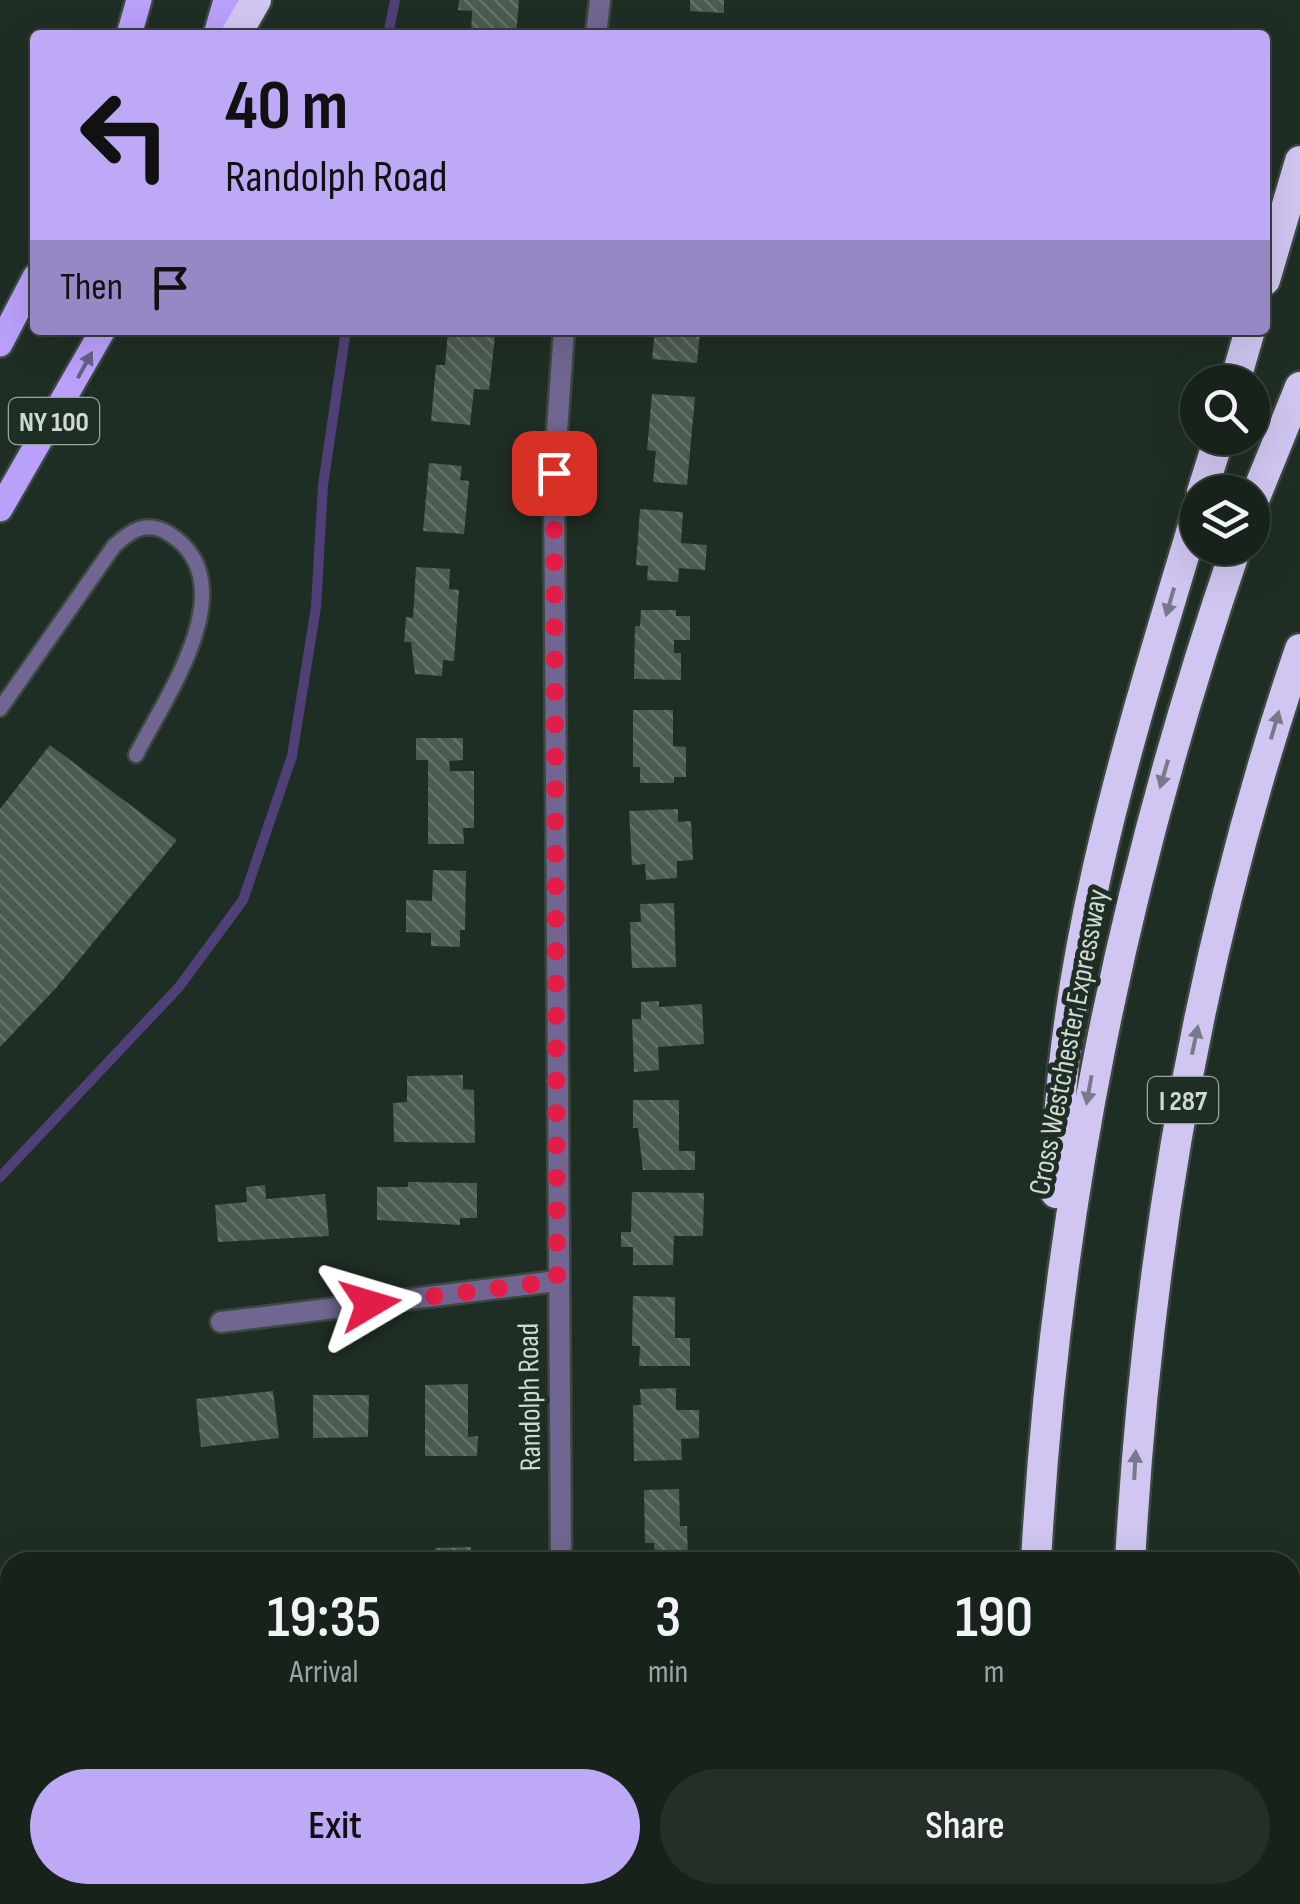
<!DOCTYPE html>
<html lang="en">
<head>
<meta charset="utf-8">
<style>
  :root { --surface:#17221b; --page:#242f28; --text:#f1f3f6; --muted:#9ea4a3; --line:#363f3a; --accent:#bda9f5 }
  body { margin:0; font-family:"Sofia Sans Condensed",sans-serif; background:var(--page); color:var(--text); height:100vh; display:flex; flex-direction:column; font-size:38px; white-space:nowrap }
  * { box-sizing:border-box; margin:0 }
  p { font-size:32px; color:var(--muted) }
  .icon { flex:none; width:55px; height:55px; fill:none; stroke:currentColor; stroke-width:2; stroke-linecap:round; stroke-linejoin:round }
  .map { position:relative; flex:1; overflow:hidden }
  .sheet { position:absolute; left:0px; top:1552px; width:1300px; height:352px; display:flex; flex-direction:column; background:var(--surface); border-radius:30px 30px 0 0; box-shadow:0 10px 40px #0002,0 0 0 2px var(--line) }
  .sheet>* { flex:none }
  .banner { position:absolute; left:30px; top:30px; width:1240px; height:305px; border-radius:10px; box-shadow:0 10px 40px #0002,0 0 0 2px var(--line); background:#bda9f5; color:#111; overflow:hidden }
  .tools { position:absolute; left:1180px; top:365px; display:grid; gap:20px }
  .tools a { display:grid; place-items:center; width:90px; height:90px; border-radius:50%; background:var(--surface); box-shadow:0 10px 40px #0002,0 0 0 2px var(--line); font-size:50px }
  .pin { position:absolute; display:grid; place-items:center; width:85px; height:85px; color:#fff; margin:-42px; border-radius:20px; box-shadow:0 5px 15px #0006 }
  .me { position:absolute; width:110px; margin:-55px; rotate:83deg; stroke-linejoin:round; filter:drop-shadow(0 0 8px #0008) }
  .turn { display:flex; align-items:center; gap:35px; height:210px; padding:0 30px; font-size:45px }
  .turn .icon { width:130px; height:130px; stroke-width:2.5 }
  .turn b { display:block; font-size:70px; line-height:85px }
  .then { display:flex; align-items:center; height:95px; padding:0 30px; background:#0003; gap:20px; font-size:38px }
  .eta { display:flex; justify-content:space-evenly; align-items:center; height:170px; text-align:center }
  .eta b { font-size:60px; font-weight:600; line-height:70px }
  .cta { display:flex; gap:20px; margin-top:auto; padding:20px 30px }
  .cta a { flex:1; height:115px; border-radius:60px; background:var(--accent); color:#111; font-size:40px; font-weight:600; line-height:115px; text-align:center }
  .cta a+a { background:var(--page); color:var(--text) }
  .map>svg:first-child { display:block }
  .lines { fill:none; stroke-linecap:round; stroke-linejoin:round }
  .stream { stroke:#504078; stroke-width:10 }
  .building { fill:url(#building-back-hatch) }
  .lane-casing { stroke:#3b4940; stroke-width:19 }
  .street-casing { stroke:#3b4940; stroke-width:25 }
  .primary-casing { stroke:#3b4940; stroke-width:30 }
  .highway-casing { stroke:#3b4940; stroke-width:35 }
  .lane { stroke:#716691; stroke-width:14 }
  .street { stroke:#716691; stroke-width:20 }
  .primary { stroke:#b9a0fb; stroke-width:25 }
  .highway { stroke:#d0c6f1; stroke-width:30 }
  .oneway { fill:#646185 }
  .oneway2 { fill:#787a8a }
  .route { stroke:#e11d48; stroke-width:18; stroke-dasharray:0 32.4 }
  .labels { text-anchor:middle; stroke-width:10; stroke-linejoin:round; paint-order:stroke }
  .shield { fill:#1f2e24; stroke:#9aa69e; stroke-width:2.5 }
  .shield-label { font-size:28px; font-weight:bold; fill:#cfd9d2 }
  .street-label { font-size:30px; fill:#cfd9d2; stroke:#1f2e24 }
</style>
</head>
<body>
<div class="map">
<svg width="1300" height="1904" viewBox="0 0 1300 1904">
  <defs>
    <pattern id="building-back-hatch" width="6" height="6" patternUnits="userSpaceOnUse" patternTransform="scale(2.5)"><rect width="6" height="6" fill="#4b5b50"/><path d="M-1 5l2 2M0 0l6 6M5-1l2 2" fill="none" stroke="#647268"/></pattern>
  </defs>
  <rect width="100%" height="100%" fill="#1f2e24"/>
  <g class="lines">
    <!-- stream -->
    <path class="stream" d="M388,35L395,0
      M0,1177L179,987L243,900L292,756L316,607L323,485L346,330"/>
  </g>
  <!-- building -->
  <path class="building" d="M459,0H519L516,35H471L472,11L458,10Z
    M690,0H724V13L690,11Z
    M655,330H700L697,363L652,359Z
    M448,331L495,336L489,390L474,389L470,425L431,421L436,365H445Z
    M652,394L695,397L687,485L653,482L656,451L647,450Z
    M429,463L462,466L460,480L469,481L464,534L423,531Z
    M640,509L683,512L681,543L707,545L705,570L679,568L678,582L647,580L648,566L636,565Z
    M416,567L450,569L449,589L459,590L454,661L443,660L442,676L415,674L411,642H404L406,617L413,618Z
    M641,610H676V616H690V640H674V653H681V680L634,679L635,626H640Z
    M633,710H673V746L686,747V777H674V783H640V767H633Z
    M416,738H463V760L449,761L450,771H474V828H463L464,844H428V760H416Z
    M50,745L177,840L56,988L0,1047V809Z
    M678,809V822L691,821L693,860L677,861V878L646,880L645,864L632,865L629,811Z
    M433,870L466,871L465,930H460V947L431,946V933L406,932V900L432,901Z
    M674,903L676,967L632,968L630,922H641L640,904Z
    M659,1001V1007L702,1004L704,1044L658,1047L659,1070L634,1072L632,1019H641V1002Z
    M463,1075V1089L474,1090L475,1143L394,1142L393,1103L407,1102V1076Z
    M633,1100H679V1151H695V1170H643L638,1128H633Z
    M408,1182L477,1183V1218H460V1225L377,1220V1187H408Z
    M265,1185L266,1199L325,1194L329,1236L218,1242L215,1205L247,1202L246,1187Z
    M632,1192L704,1193L703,1236H674L673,1265H633V1247H621V1232H631Z
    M633,1296L675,1297V1338H690V1366H639L640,1346H632Z
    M468,1384V1437L478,1436L477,1456H425V1385Z
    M676,1388V1410H699V1438L681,1439L682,1460L634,1461L633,1405H641L640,1389Z
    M273,1391L279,1438L201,1447L196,1399Z
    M313,1395H369L368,1437L313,1438Z
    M679,1489L680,1526H687L688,1559H655L654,1543H645L644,1490Z
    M471,1547V1562H436L435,1548Z
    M15,1895H36L39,1904H0Z
    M63,1895H136L139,1904H66Z
    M684,1895L685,1904H651L650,1897Z"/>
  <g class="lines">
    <defs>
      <path id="lane" d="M0,709L114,546C130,531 146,520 168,533C249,582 164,699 136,755"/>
      <path id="street" d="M596,35L600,0
        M221,1322L557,1281
        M561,1562L554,473L564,330
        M0,1789L10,1786
        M570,1895L571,1904"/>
      <path id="primary" d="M129,35L139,0
        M216,35L226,0
        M0,344L35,277
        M0,509L103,330"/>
      <path id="highway" d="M236,35L256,0
        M1265,280L1300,161
        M1235,382L1250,330
        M1202,492L1219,438
        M1252,505L1300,387
        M1056,1193C1058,958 1131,733 1198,509
        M1036,1562C1055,1211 1122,880 1236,548
        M1130,1562C1147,1252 1199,944 1300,649
        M1038,1895V1904
        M1129,1895V1904"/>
    </defs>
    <!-- lane casing -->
    <use href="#lane" class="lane-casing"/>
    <!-- street casing -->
    <use href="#street" class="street-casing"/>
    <!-- primary casing -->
    <use href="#primary" class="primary-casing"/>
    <!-- highway casing -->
    <use href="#highway" class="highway-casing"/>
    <!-- lane -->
    <use href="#lane" class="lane"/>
    <!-- street -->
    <use href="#street" class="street"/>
    <!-- primary -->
    <use href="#primary" class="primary"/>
    <!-- highway -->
    <use href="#highway" class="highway"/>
  </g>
  <!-- one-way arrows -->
  <defs><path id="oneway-solid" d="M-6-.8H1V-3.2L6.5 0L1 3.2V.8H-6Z" transform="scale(2.5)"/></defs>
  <use class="oneway" href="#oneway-solid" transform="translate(85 365) rotate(-61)"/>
  <g class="oneway2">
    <use href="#oneway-solid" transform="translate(1170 602) rotate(106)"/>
    <use href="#oneway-solid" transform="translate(1275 725) rotate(-74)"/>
    <use href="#oneway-solid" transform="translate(1164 774) rotate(106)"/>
    <use href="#oneway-solid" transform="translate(1195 1040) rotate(-78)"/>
    <use href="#oneway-solid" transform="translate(1089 1090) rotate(100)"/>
    <use href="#oneway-solid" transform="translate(1135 1465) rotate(-87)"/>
  </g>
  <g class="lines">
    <!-- route -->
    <path class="route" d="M370,1304L557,1281L554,473"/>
  </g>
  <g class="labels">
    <!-- shield labels -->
    <g class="shield">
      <rect x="9" y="398" width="90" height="46" rx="8"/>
      <rect x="1148" y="1077" width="70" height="46" rx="8"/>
    </g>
    <g class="shield-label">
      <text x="54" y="431">NY 100</text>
      <text x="1183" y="1110">I 287</text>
    </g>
    <!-- street labels -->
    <g class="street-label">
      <text transform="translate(1068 1042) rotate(-79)" y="10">Cross Westchester Expressway</text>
      <text transform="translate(529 1397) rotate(-91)" y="10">Randolph Road</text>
    </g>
  </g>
</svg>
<div class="tools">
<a><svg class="icon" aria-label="search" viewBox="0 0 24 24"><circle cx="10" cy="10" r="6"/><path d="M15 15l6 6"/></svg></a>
<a><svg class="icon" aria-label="layers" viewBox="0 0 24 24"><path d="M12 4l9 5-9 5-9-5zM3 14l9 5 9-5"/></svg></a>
</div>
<div class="pin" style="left:554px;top:473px;background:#d93025"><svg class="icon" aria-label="arrive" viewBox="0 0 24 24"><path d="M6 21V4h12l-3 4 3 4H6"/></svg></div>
<svg class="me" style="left:370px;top:1304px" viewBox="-20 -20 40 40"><path d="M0-17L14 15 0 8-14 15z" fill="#e11d48" stroke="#fff" stroke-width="4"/></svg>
<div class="banner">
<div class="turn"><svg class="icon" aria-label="left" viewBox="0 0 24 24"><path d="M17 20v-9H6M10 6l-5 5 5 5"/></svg><div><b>40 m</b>Randolph Road</div></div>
<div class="then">Then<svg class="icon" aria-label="arrive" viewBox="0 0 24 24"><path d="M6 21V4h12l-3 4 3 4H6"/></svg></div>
</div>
<section class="sheet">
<div class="eta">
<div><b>19:35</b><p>Arrival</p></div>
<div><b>3</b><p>min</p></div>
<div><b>190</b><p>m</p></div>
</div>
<div class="cta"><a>Exit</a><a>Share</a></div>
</section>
</div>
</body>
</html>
